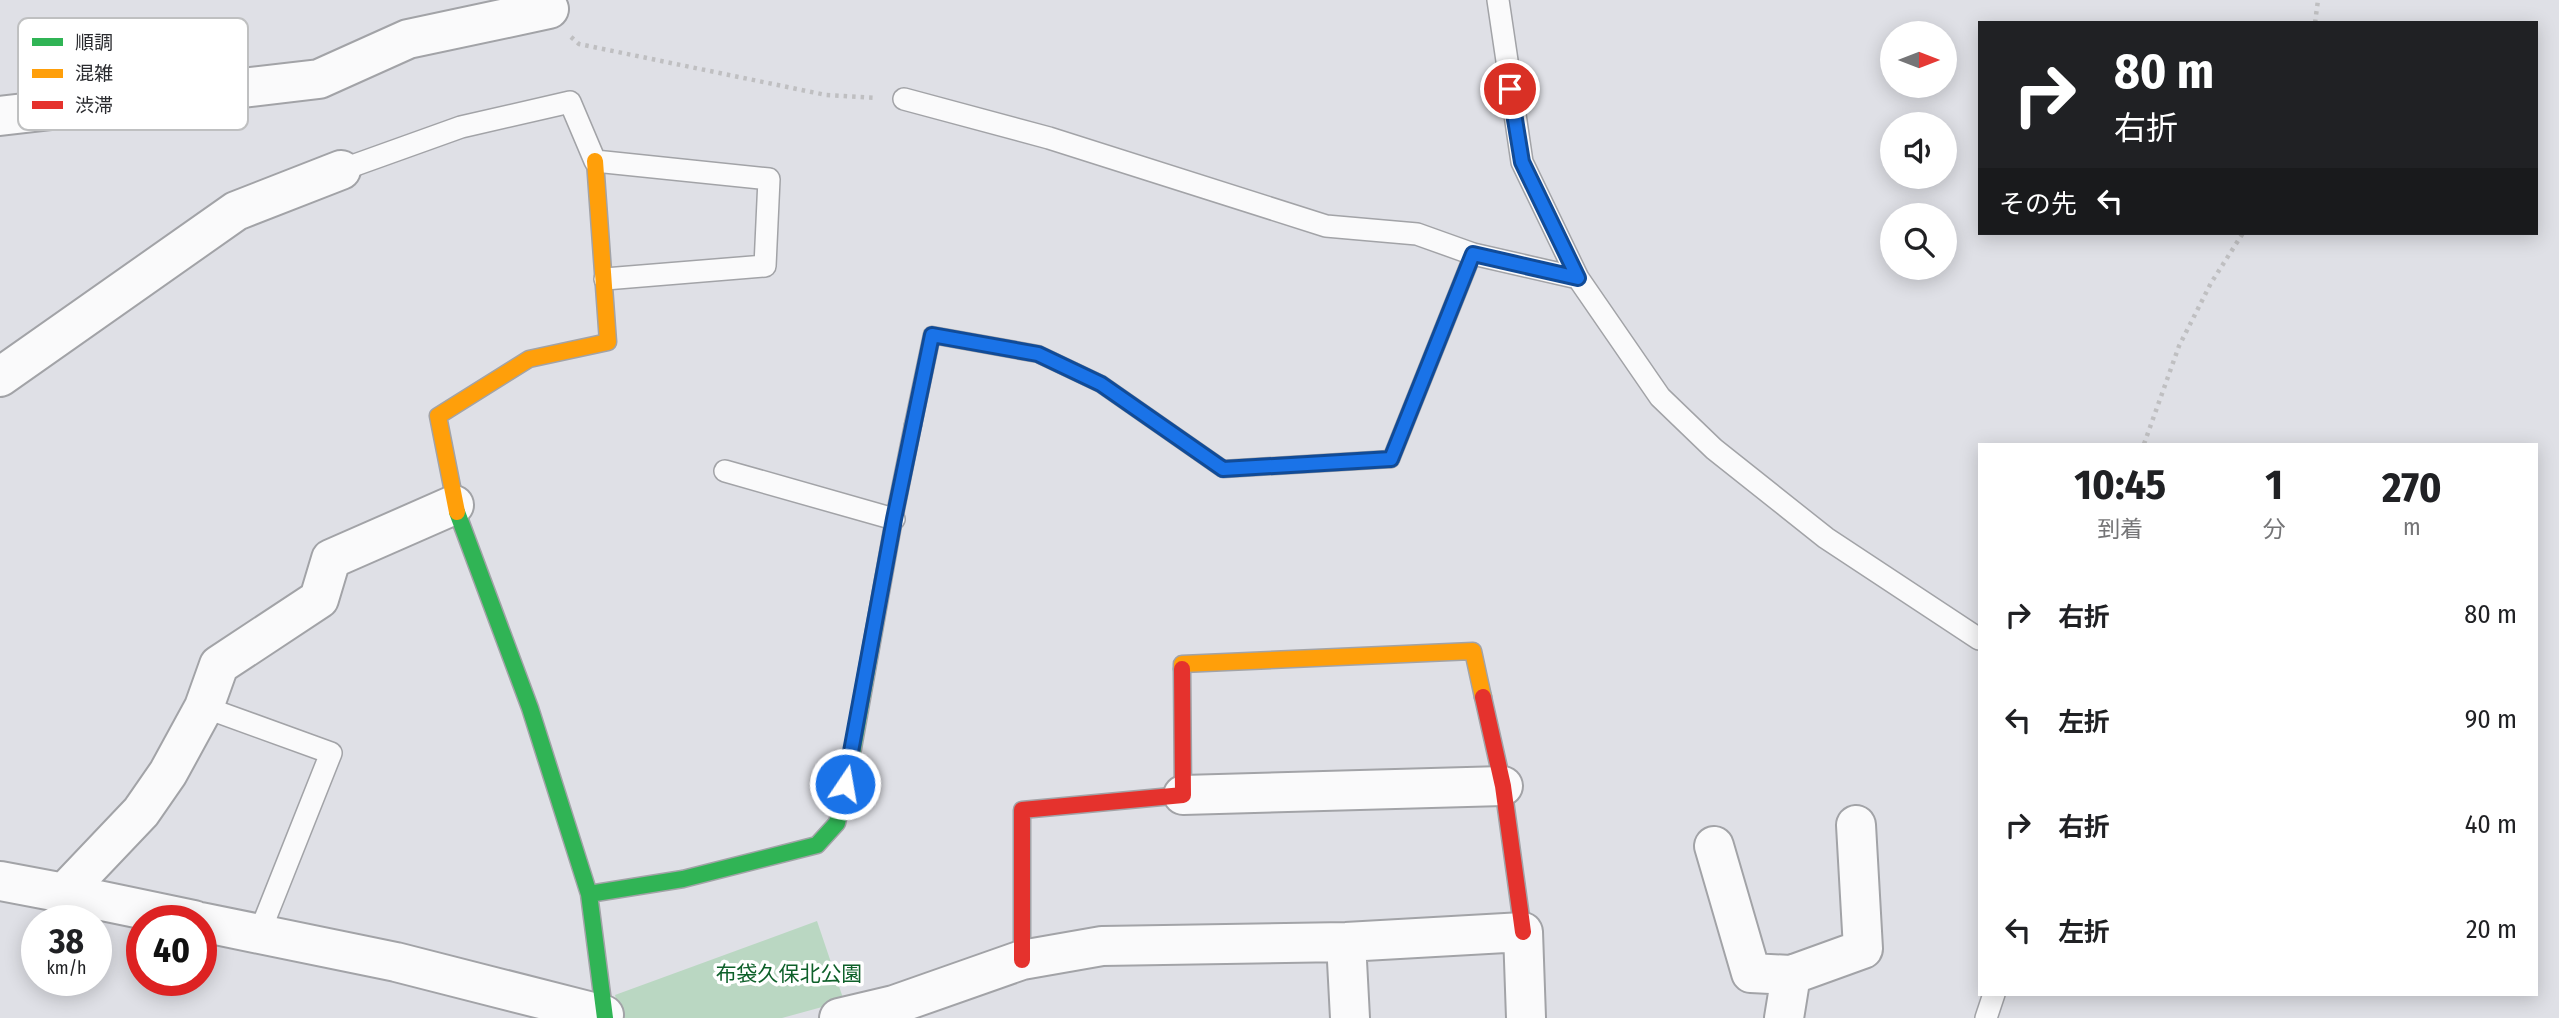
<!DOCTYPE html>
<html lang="ja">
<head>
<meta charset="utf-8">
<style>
  :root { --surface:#fff; --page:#f6f6f6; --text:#202124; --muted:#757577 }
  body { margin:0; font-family:"Fira Sans Condensed","Noto Sans JP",sans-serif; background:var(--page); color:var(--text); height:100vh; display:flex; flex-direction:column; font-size:26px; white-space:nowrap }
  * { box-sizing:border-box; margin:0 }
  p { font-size:23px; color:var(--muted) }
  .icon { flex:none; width:38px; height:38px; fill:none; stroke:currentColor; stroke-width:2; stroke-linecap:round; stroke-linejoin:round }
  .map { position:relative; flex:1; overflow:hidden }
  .sheet { position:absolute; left:1978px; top:443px; width:560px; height:553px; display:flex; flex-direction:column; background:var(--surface); border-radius:0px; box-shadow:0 4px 18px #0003 }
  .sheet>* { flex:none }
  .top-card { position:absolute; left:1978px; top:21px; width:560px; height:214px; border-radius:0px; box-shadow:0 4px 18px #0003; background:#202124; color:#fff; overflow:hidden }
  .needle { width:46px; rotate:90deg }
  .fabs { position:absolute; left:1880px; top:21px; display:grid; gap:14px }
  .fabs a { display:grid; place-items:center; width:77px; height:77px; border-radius:50%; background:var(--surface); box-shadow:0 4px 18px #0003; font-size:35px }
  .speed { position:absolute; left:21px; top:905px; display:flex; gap:14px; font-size:35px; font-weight:700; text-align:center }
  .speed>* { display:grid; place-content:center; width:91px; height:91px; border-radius:50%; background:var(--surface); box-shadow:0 4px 18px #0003; line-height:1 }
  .speed small { font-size:18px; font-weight:400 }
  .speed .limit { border:10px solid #d22; background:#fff; color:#111 }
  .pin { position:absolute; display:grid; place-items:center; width:60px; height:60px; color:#fff; margin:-30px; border:4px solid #fff; border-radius:50%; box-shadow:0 2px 7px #0007 }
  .me { position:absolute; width:77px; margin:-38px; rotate:12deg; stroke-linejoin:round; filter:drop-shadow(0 0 5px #0008) }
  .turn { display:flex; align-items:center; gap:24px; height:147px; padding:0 21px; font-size:32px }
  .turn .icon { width:91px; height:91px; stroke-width:2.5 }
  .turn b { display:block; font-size:49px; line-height:60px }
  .then { display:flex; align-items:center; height:66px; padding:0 21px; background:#0003; gap:14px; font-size:26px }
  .eta { display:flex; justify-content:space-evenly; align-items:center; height:119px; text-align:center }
  .eta b { font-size:42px; font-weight:700; line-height:49px }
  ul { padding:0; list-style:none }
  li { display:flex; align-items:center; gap:21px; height:105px; padding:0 21px }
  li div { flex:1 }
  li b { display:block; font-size:26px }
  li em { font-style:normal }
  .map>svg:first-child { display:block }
  .green { fill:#bad7c2 }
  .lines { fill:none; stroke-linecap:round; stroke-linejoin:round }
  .lane-casing { stroke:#a2a3a7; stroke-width:24 }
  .street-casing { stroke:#a2a3a7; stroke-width:42 }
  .fast-casing { stroke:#a2a3a7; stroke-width:19 }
  .slow-casing { stroke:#a2a3a7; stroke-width:19 }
  .jam-casing { stroke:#a2a3a7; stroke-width:19 }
  .path { stroke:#bfbfc1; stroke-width:4.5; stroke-dasharray:3.5 5; stroke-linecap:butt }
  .lane { stroke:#fafafb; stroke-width:21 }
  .street { stroke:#fafafb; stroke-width:38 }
  .fast { stroke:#30b455; stroke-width:16 }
  .slow { stroke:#ff9f0a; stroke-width:16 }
  .jam { stroke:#e5322d; stroke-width:16 }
  .route-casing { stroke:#114b97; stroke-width:18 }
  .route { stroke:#1a73e8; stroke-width:12 }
  .labels { text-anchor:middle; stroke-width:7; stroke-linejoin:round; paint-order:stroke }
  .park-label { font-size:21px; fill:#0e602a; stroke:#fff }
  .key { fill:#fff; stroke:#bfc0c1; stroke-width:2 }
  .key-label { font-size:19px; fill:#2b2c30 }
</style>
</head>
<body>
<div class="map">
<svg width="2559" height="1018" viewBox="0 0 2559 1018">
  <rect width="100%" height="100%" fill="#dfe0e6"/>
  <!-- green -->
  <path class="green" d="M817,921L844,1001L782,1018H621L615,995Z"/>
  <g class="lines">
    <defs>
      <path id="lane" d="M1498,0L1522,162L1578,278
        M904,99L1049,138L1326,226L1417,234L1473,254L1578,278L1660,397L1714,449L1826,538L1979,639
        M341,170L461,127L570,102L595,161L769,179L765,266L605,279
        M725,471L894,519
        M204,707L331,753L259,934
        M1986,1018L1994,994"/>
      <path id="street" d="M0,116L319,79L408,39L549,9
        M0,377L236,211L341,170
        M1183,795L1503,786
        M1714,846L1751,973L1791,975
        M0,881L64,893L194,920
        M64,893L141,812L168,773L204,707L219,665L319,599L331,559L454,505
        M201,922L396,962L604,1015
        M1346,942L1350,1018
        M839,1018L894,1005L1022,960L1102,946L1346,942L1523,932L1526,1018
        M1784,1018L1791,975L1863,949L1856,825"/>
      <path id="fast" d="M1391,459L1473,254
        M457,512L530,708L589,894L605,1018
        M589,894L683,879L817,845L837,823L850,765L894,519L913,425"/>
      <path id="slow" d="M913,425L932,335L1038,354L1101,384L1223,469L1391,459
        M457,512L438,416L529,359L608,342L595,161
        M1182,669V664L1473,651L1483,697"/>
      <path id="jam" d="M1483,697L1503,786L1523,932
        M1022,960V810L1183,795L1182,669"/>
    </defs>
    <!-- lane casing -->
    <use href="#lane" class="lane-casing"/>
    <!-- street casing -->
    <use href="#street" class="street-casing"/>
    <!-- fast casing -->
    <use href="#fast" class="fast-casing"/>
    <!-- slow casing -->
    <use href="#slow" class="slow-casing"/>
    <!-- jam casing -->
    <use href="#jam" class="jam-casing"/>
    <!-- path -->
    <path class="path" d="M2315,23L2318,0
      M571,37L579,44L826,95L876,98
      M2144,444L2179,346L2211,283L2243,233"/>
    <!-- lane -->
    <use href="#lane" class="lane"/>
    <!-- street -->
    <use href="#street" class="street"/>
    <!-- fast -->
    <use href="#fast" class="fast"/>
    <!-- slow -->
    <use href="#slow" class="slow"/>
    <!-- jam -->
    <use href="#jam" class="jam"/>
  </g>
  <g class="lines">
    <defs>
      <path id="route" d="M845,784L894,519L932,335L1038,354L1101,384L1223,469L1391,459L1473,254L1578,278L1522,162L1510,89"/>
    </defs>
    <!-- route casing -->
    <use href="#route" class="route-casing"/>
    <!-- route -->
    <use href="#route" class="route"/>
  </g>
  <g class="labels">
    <!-- park labels -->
    <g class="park-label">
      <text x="789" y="981">布袋久保北公園</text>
    </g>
  </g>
  <!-- legend -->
  <rect x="18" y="18" width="230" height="112" rx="10" class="key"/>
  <rect x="32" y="38" width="31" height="8" fill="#30b455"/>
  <rect x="32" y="69" width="31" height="9" fill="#ff9f0a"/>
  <rect x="32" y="101" width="31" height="8" fill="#e5322d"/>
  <g class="key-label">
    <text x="75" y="49">順調</text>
    <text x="75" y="80">混雑</text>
    <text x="75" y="112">渋滞</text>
  </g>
</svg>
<div class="fabs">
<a><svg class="needle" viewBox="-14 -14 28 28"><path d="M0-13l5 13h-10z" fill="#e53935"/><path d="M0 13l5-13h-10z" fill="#757577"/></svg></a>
<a><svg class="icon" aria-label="sound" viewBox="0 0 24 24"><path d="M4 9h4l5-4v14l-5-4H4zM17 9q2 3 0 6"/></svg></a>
<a><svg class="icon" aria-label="search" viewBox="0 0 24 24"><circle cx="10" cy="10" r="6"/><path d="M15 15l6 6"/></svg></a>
</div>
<div class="speed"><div>38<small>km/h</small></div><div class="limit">40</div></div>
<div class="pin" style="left:1510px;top:89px;background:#d93025"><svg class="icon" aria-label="arrive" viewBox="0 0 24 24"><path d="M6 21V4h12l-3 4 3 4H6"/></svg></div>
<svg class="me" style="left:845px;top:784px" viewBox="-20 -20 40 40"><circle r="17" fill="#1a73e8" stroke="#fff" stroke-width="3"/><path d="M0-11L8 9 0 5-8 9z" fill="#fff"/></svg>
<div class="top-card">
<div class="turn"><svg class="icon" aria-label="right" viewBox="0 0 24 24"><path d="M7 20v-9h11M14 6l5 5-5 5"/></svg><div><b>80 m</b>右折</div></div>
<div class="then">その先<svg class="icon" aria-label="left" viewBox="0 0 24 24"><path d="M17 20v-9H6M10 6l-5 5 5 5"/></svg></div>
</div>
<section class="sheet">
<div class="eta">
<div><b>10:45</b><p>到着</p></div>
<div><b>1</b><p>分</p></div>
<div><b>270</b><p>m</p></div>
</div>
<ul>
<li><svg class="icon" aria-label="right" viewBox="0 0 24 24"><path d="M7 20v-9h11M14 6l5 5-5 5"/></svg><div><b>右折</b></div><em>80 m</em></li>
<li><svg class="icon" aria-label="left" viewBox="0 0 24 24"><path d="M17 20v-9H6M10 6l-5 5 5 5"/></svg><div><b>左折</b></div><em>90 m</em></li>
<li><svg class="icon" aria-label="right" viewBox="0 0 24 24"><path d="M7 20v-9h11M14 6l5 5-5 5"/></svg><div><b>右折</b></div><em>40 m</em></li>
<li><svg class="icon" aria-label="left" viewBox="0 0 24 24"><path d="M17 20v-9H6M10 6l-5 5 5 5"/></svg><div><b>左折</b></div><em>20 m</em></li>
</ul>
</section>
</div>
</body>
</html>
